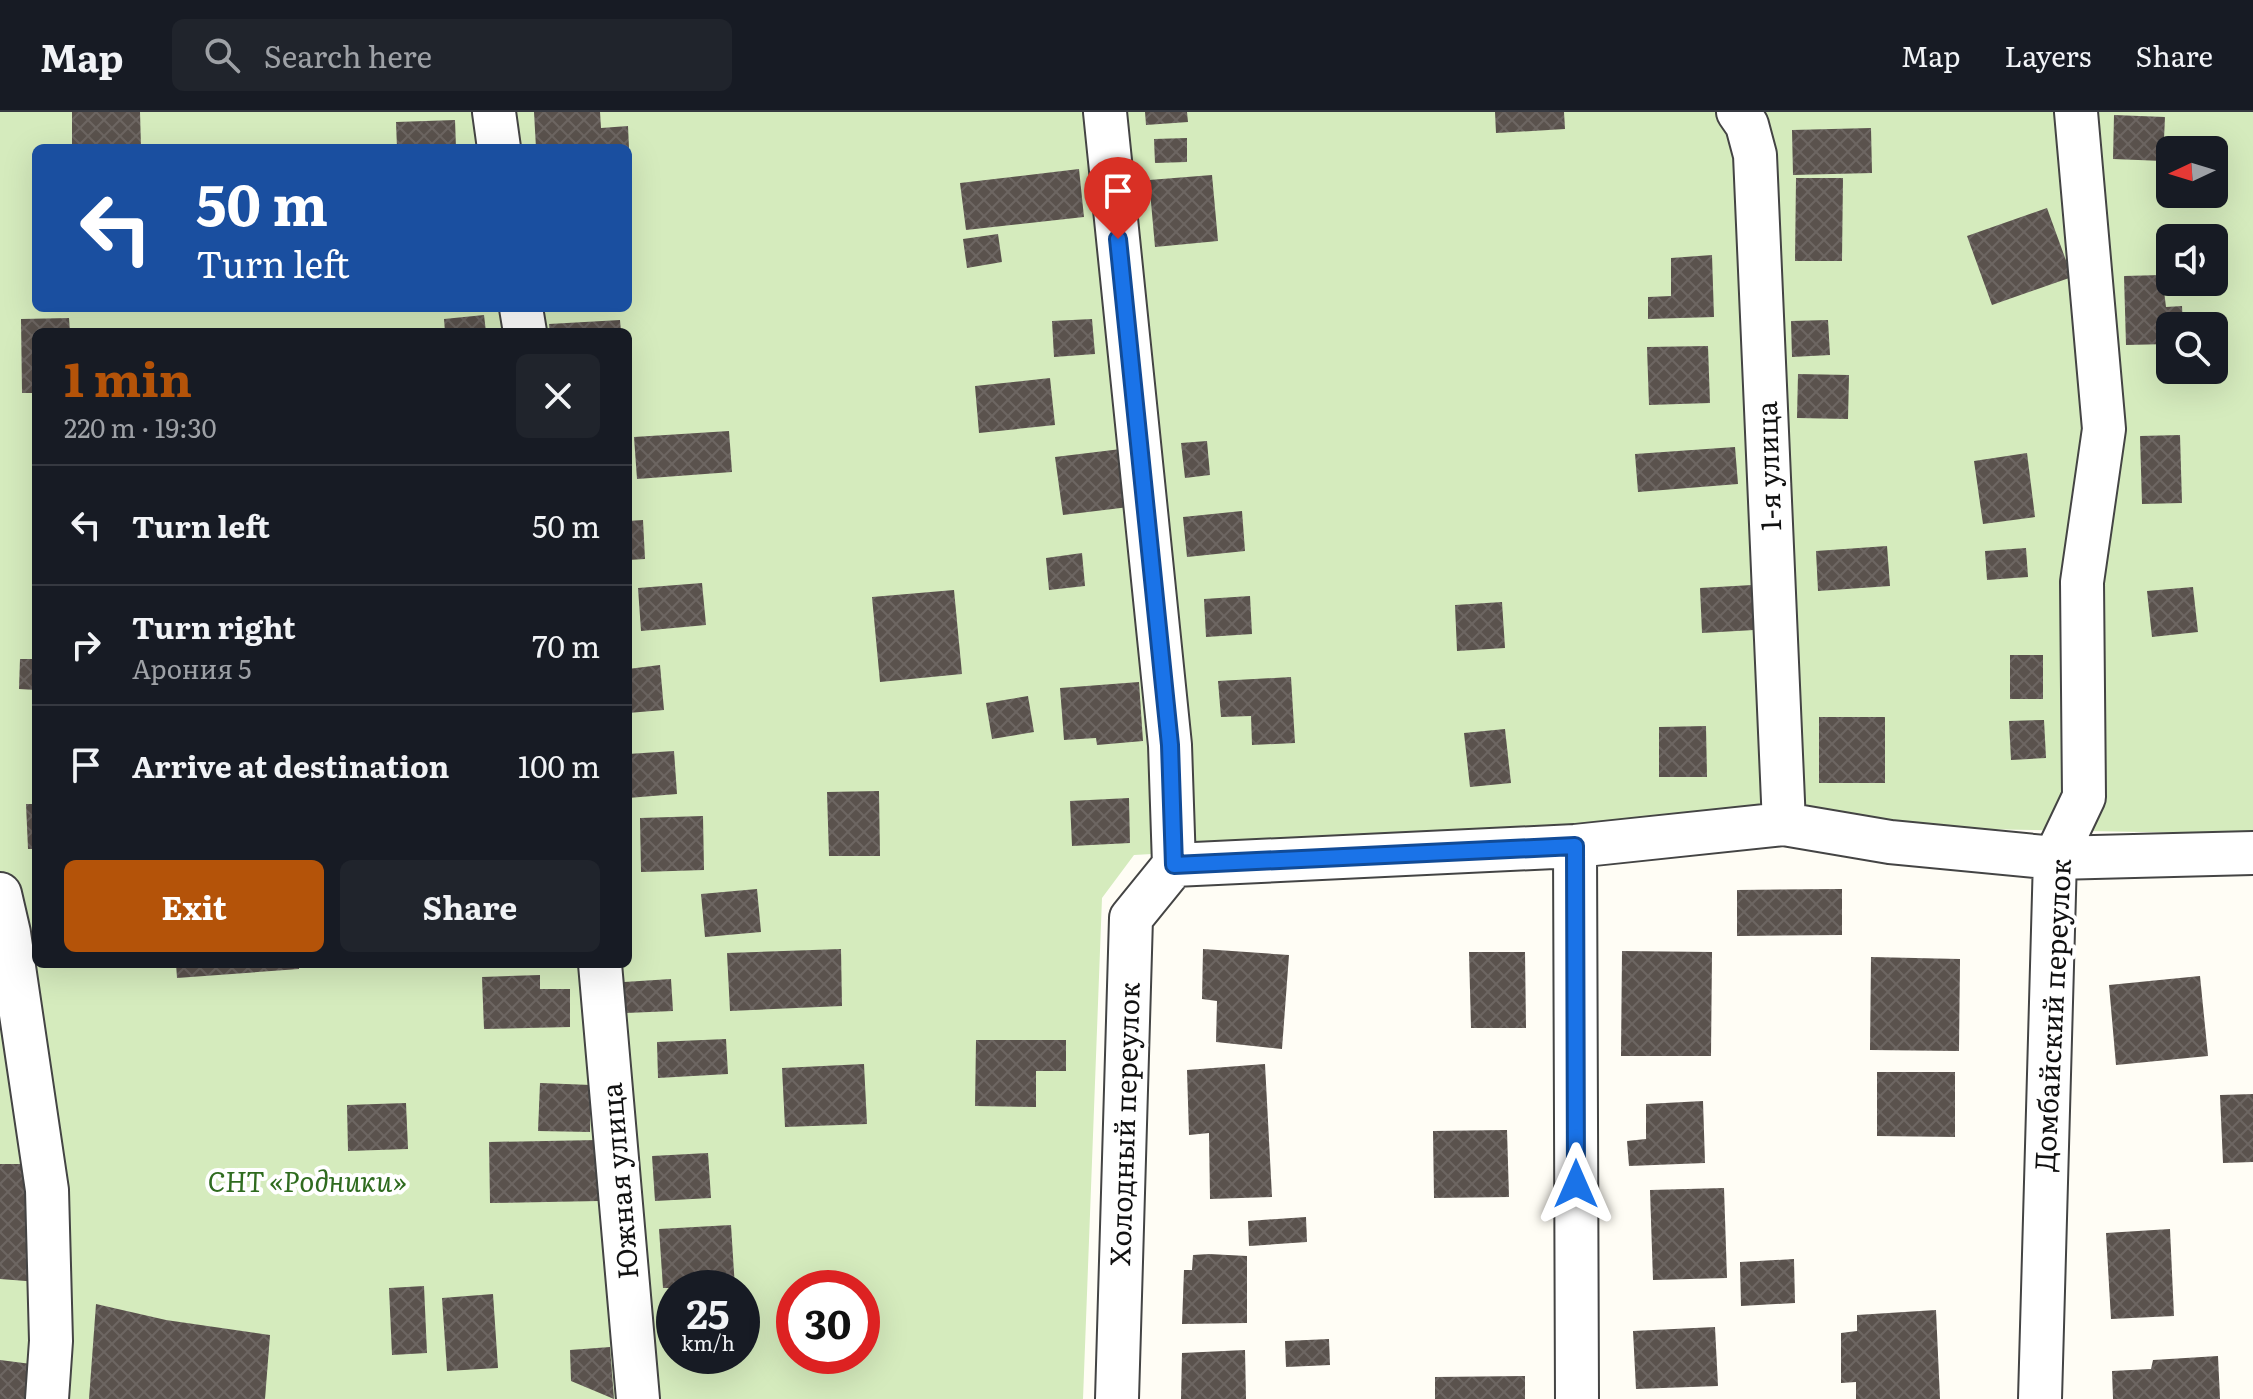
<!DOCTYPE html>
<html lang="en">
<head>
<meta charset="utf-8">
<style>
  :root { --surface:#171b24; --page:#20242c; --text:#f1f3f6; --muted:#9ea1a6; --line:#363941; --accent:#b45309 }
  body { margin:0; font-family:Literata,serif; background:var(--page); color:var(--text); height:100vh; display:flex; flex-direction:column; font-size:30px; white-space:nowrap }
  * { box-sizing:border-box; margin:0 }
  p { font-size:26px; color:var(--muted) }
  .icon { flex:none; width:44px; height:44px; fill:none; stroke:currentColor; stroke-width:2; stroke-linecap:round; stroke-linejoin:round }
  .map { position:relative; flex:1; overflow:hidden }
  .drawer { position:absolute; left:32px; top:216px; width:600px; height:640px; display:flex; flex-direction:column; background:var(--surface); border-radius:12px; box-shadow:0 8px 32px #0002 }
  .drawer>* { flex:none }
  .guide { position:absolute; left:32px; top:32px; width:600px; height:168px; border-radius:12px; box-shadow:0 8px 32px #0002; background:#1a4fa0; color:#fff; overflow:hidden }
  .needle { width:52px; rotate:266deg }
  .tools { position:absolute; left:2156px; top:24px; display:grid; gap:16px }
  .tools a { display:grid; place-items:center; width:72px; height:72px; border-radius:12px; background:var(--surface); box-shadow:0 8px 32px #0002; font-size:40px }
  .speed { position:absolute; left:656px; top:1158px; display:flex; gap:16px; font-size:40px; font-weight:700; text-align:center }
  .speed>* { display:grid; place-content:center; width:104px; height:104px; border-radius:50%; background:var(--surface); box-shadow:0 8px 32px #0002; line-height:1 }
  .speed small { font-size:20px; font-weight:400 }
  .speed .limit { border:12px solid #d22; background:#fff; color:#111 }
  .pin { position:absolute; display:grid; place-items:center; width:68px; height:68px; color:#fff; margin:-82px -34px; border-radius:50% 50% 50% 0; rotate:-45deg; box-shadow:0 0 8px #0007 }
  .pin .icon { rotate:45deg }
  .me { position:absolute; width:88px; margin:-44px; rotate:0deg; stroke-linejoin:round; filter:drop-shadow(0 0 6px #0008) }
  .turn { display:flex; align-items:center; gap:28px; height:168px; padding:0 32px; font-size:36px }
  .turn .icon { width:104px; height:104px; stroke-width:2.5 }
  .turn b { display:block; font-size:56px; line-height:68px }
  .round { display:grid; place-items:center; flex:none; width:84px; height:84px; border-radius:12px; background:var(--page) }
  .summary { display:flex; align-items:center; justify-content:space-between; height:136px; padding:0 32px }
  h1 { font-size:48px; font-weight:700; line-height:60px; color:var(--accent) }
  .action { display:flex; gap:16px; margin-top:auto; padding:16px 32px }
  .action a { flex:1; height:92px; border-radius:12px; background:var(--accent); color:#fff; font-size:32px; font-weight:700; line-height:92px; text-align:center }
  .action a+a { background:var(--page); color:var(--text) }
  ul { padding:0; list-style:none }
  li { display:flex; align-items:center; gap:24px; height:120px; padding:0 32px; border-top:2px solid var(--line) }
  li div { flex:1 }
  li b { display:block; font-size:30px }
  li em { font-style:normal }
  header { display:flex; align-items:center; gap:48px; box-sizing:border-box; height:112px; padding:0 40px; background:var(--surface); border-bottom:2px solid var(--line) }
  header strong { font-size:38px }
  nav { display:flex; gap:44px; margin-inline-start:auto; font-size:28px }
  .search { width:560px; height:72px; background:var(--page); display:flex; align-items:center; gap:20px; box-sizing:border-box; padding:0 28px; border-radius:12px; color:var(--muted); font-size:30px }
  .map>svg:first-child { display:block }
  .grass { fill:#d5ebbd; fill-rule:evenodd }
  .building { fill:url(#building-cross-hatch) }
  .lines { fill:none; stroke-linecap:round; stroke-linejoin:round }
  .minor-casing { stroke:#444; stroke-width:46 }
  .minor { stroke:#fff; stroke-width:42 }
  .route-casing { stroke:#114b97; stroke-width:20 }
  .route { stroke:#1a73e8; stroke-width:14 }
  .labels { text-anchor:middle; stroke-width:8; stroke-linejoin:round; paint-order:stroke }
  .street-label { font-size:28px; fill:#111; stroke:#fff }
  .park-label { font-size:28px; font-style:italic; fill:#2f6b1f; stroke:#fff }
</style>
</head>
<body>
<header>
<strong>Map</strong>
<div class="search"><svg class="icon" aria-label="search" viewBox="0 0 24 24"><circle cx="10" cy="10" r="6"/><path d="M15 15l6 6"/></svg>Search here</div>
<nav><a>Map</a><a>Layers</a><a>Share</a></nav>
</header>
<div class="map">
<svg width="2253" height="1287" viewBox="0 0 2253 1287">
  <defs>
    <pattern id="building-cross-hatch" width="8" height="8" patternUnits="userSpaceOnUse" patternTransform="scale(2)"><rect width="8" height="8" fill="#5a524d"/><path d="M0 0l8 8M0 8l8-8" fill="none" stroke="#6d6662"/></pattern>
  </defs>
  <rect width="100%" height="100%" fill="#fffdf5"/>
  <!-- grass -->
  <path class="grass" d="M0,0H2253V722L1860,715L1583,718L1134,743L1102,786L1083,1287H0ZM36,36H628V196H36ZM2170,38H2214V82H2170ZM2170,126H2214V170H2170ZM2170,214H2214V258H2170ZM36,220H628V852H36ZM674,1176H742V1244H674ZM794,1176H862V1244H794Z"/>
  <!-- building -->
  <path class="building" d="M72,0H140L141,36H72Z
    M534,0H600L601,16L628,14L629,36H536Z
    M1145,0H1187L1188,10L1146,13Z
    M1495,0H1564L1565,17L1496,21Z
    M2114,3L2165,5L2163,49L2113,47Z
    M455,8L456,36H397L396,10Z
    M1871,16L1872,61L1793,63L1792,18Z
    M1187,26V50L1155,51L1154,27Z
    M1079,57L1084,105L966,118L960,71Z
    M1212,63L1218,129L1155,135L1149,68Z
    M1796,66H1843L1842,149H1795Z
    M2047,96L2072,165L1992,193L1967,124Z
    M998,122L1002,150L967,156L963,127Z
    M1712,143L1714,205L1648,207V185L1671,184V146Z
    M2162,163L2166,195L2182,194L2183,214H2170V232L2126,233L2124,164Z
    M484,203L486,220H445L444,207Z
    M69,206L70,220H36V281H22L21,207Z
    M1092,207L1095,242L1054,245L1052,209Z
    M620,208L621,220H550L549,212Z
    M1828,208L1830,243L1792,245L1791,209Z
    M1708,234L1710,291L1649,293L1647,235Z
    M1798,262L1849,263L1848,307L1797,306Z
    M1050,266L1055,313L979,321L975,274Z
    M729,319L732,360L637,367L634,325Z
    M2180,323L2182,391L2142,392L2140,324Z
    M1207,329L1210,363L1185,366L1181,331Z
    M1735,335L1738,372L1638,380L1635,342Z
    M1121,337L1129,395L1063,403L1055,345Z
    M2027,341L2035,405L1983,412L1974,349Z
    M1242,399L1245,439L1187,445L1183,405Z
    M643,408L645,447L628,448V409Z
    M1887,434L1890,474L1818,479L1816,439Z
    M2026,436L2028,465L1987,468L1985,439Z
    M1082,441L1085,474L1049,478L1046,446Z
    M702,471L706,513L641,519L638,476Z
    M1752,473L1754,518L1702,521L1700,476Z
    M2193,475L2198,520L2152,525L2147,479Z
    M954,478L962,562L880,570L872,485Z
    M1250,484L1252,522L1206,525L1204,487Z
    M1502,490L1505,536L1457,539L1455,493Z
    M2010,543H2043V587H2010Z
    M20,547H36V578L19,577Z
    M660,553L664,598L628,601V557Z
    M1291,565L1295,631L1252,633L1251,604L1221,605L1218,569Z
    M1139,570L1143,629L1097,633L1096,626L1064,628L1060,576Z
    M1028,584L1034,620L992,627L986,591Z
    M1819,605H1885V671H1819Z
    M2044,608L2046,646L2011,648L2009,609Z
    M1706,614L1707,665H1659V615Z
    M1505,617L1511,671L1470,675L1464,621Z
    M674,639L677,682L628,686V642Z
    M879,679L880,744H829L827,680Z
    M1129,686L1130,731L1072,734L1070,689Z
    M26,692H36V737H28Z
    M703,704L704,758L641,760L640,706Z
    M757,777L761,820L705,825L701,782Z
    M1842,777V823L1737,824V778Z
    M841,837L842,894L730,899L727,841Z
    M1203,837L1289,843L1282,937L1216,930L1217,889L1202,887Z
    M1622,839L1712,840L1711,944H1621Z
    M1469,840H1525L1526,916H1471Z
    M1871,845L1960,847L1959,939L1870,938Z
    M176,852H299V857L177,866Z
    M540,863V877H570V915L484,917L482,865Z
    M2200,864L2208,944L2116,953L2109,873Z
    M671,867L673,899L626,901L624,870Z
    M726,927L728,962L658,966L657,930Z
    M976,928H1066V959H1036V995L975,994Z
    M864,952L867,1012L785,1015L782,956Z
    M1265,952L1272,1085L1210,1087L1209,1021L1189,1023L1187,958Z
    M1877,960H1955V1025L1877,1024Z
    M540,971L591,973L590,1020L538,1019Z
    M2253,982V1050L2223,1051L2220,983Z
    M1703,989L1705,1051L1629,1054L1627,1029L1646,1027V992Z
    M406,991L408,1037L348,1039L347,993Z
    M1507,1018L1509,1085L1434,1086L1433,1019Z
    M598,1028L599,1089L490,1091L489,1030Z
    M708,1041L711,1086L655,1089L652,1044Z
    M0,1052H27L39,1170L0,1167Z
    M1724,1076L1727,1166L1653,1168L1650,1078Z
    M1306,1105L1307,1130L1249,1134L1248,1109Z
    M731,1113L735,1176H663L659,1117Z
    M2170,1117L2174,1204L2111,1207L2106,1121Z
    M1209,1142L1247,1144V1211L1182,1212L1184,1158H1192L1193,1143Z
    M1794,1147L1795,1191L1741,1194L1740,1150Z
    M424,1174L427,1241L392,1243L389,1176Z
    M493,1182L498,1256L447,1259L442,1186Z
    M96,1192L166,1208L270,1223L265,1287H89Z
    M1936,1198L1940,1287H1856V1270L1841,1271V1221L1857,1219V1203Z
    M1715,1215L1718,1274L1636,1277L1633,1219Z
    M1329,1227L1330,1253L1286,1255L1285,1229Z
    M610,1235L614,1287L571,1269L570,1238Z
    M1245,1238L1246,1287H1181L1182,1241Z
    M2218,1244L2220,1287H2113L2112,1259L2151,1257L2153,1248Z
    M0,1248L39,1253L33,1287H0Z
    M1525,1264V1287H1435V1265Z"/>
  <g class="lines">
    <defs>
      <path id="minor" d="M494,0L499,36
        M1105,0L1170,633L1174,753
        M1738,0L1747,13L1755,43L1784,712
        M521,196L525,220
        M1575,734L1577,1287
        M1174,753L1575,734L1784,712L1890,730L2055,746L2253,741
        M0,782L9,821L47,1078L51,1229L47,1287
        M600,852L638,1287
        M1117,1287L1131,806L1174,753
        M2040,1287L2055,746L2084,685L2082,470L2104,317L2076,0"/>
    </defs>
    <!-- minor casing -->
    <use href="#minor" class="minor-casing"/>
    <!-- minor -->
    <use href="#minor" class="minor"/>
  </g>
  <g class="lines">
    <defs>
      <path id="route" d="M1118,127L1170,633L1174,753L1575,734L1576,1072"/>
    </defs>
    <!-- route casing -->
    <use href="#route" class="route-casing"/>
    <!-- route -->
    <use href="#route" class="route"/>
  </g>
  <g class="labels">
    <!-- street labels -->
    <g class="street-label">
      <text transform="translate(1769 354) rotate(-92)" y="10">1-я улица</text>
      <text transform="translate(2053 903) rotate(-87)" y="10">Домбайский переулок</text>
      <text transform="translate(1125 1012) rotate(-88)" y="10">Холодный переулок</text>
      <text transform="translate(620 1069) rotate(-95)" y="10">Южная улица</text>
    </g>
    <!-- park labels -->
    <g class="park-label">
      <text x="307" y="1080">СНТ «Родники»</text>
    </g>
  </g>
</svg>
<div class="tools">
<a><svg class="needle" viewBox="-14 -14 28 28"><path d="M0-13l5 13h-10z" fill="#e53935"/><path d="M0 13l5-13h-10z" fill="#9ea1a6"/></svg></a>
<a><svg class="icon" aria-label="sound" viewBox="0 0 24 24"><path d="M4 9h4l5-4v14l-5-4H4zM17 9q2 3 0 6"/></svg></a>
<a><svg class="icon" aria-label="search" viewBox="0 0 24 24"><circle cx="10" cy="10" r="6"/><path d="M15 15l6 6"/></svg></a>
</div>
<div class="speed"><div>25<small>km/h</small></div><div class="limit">30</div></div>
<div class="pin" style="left:1118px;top:127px;background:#d93025"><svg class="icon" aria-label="arrive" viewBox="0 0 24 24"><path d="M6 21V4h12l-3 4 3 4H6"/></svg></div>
<svg class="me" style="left:1576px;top:1072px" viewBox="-20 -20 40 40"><path d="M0-17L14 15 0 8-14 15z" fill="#1a73e8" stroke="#fff" stroke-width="4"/></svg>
<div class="guide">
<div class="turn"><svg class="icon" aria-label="left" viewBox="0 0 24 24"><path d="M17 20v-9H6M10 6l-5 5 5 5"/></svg><div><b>50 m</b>Turn left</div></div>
</div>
<section class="drawer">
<div class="summary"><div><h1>1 min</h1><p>220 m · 19:30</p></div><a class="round"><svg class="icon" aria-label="close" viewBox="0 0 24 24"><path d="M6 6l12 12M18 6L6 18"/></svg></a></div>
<ul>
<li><svg class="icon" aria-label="left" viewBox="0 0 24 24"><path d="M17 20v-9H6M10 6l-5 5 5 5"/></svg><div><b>Turn left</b></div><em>50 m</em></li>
<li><svg class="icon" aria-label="right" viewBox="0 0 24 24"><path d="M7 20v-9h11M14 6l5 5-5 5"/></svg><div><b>Turn right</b><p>Арония 5</p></div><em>70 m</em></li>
<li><svg class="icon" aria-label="arrive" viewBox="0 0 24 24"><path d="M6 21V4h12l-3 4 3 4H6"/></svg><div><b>Arrive at destination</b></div><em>100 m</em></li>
</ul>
<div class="action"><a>Exit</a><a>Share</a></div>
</section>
</div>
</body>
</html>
